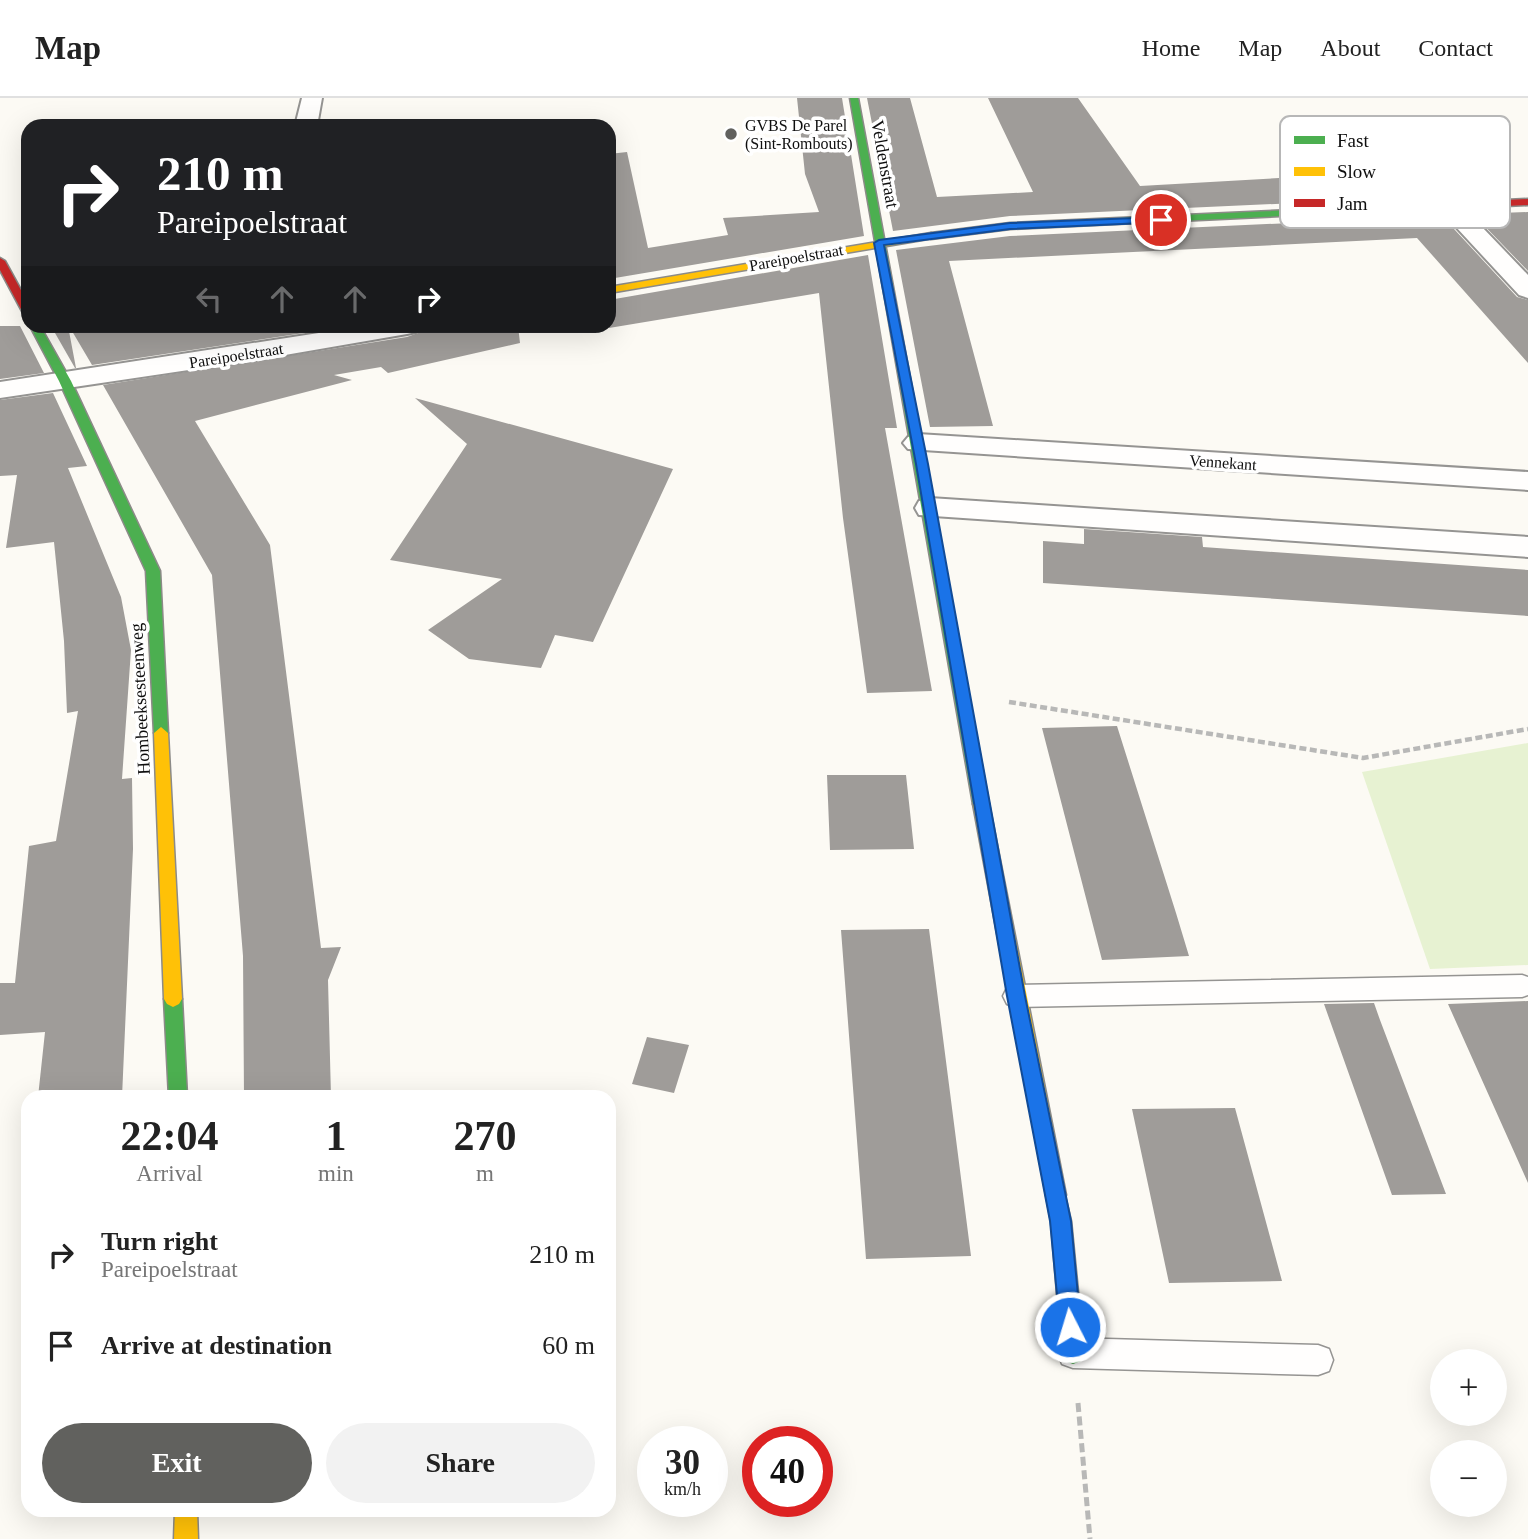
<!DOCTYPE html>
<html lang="en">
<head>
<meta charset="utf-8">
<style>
  :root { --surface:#fff; --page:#f2f2f2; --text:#222; --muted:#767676; --line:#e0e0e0; --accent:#61615e }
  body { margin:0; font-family:Georgia,serif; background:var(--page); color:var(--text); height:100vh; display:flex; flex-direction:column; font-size:26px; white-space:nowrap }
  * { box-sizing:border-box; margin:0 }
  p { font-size:23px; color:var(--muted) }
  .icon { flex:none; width:38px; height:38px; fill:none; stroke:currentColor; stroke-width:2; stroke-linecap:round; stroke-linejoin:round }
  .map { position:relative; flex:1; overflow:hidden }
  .side { position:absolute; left:21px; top:992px; width:595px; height:427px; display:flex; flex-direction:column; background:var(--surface); border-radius:21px; box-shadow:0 7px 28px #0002 }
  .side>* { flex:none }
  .top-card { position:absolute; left:21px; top:21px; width:595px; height:214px; border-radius:21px; box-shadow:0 7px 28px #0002; background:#202124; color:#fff; overflow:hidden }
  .fabs { position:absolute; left:1430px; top:1251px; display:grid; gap:14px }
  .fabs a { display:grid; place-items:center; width:77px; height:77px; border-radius:50%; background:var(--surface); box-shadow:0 7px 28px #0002; font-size:35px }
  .speed { position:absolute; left:637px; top:1328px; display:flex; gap:14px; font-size:35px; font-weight:700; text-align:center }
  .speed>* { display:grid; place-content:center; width:91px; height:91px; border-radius:50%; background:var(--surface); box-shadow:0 7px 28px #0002; line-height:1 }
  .speed small { font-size:18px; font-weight:400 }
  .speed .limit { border:10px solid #d22; background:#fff; color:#111 }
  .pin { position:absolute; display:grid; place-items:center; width:60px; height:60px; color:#fff; margin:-30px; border:4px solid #fff; border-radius:50%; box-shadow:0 2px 7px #0007 }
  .me { position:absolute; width:77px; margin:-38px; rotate:355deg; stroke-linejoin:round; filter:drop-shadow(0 0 5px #0008) }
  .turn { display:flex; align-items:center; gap:24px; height:147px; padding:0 21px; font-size:32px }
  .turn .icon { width:91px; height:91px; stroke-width:2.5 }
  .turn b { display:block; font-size:49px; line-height:60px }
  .lanes { display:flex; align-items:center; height:66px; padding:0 21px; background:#0003; justify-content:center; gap:35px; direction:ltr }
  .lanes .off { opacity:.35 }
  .eta { display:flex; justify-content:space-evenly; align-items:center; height:119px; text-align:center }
  .eta b { font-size:42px; font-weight:600; line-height:49px }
  .cta { display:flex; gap:14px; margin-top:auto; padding:14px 21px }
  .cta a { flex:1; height:80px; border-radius:42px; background:var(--accent); color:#fff; font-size:28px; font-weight:600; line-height:80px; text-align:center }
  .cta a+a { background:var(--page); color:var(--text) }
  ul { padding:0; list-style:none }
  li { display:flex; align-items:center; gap:21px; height:91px; padding:0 21px }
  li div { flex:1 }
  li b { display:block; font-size:26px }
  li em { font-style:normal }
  header { display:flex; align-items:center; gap:42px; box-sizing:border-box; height:98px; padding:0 35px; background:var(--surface); border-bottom:2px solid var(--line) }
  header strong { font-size:33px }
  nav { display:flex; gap:38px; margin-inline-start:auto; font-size:24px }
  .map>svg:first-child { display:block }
  .green { fill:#e7f2d2 }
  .building { fill:#9f9c99 }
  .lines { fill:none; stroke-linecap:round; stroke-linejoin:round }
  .lane-casing { stroke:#959492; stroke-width:3 }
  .street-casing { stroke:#959492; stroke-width:4 }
  .fast-casing { stroke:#8c8b88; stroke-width:3 }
  .slow-casing { stroke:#8c8b88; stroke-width:3 }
  .jam-casing { stroke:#8c8b88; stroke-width:3 }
  .path-far1 { stroke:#b8b8b7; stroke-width:4.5; stroke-dasharray:7 3.5; stroke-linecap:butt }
  .path { stroke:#b8b8b7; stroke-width:5; stroke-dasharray:9 4.5; stroke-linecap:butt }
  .lane { fill:#fffefd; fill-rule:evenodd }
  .street { fill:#fffefd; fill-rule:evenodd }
  .fast { fill:#4caf50; fill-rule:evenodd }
  .slow { fill:#ffc107; fill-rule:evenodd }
  .jam { fill:#c62828; fill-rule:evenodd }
  .route { fill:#1a73e8; stroke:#114b97; stroke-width:2 }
  .poi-dot { fill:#61615e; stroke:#fff; stroke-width:2.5 }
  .labels { text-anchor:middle; stroke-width:7; stroke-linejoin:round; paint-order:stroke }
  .far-poi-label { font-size:16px; fill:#0e0e0e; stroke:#fff; text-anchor:start }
  .far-street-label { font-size:16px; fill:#0e0e0e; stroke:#fff }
  .street-label { font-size:18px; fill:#0e0e0e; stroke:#fff }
  .key { fill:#fff; stroke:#b7b7b7; stroke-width:2 }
  .key-label { font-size:19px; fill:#0e0e0e }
</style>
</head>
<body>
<header>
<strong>Map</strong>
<nav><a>Home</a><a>Map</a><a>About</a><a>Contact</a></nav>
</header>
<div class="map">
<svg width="1528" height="1441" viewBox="0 0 1528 1441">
  <rect width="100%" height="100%" fill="#fcfaf4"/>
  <!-- green -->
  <path class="green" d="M1528,645V867L1430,871L1362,674Z"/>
  <!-- building -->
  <path class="building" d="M797,0H842L864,138L609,181V56L627,54L648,150L728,137L723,120L819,114L805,76Z
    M867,0H910L937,99L1033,94L988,0H1078L1140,88L1422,72L1448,98L1010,118L893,133Z
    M1528,114V173L1473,116Z
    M1442,118L1517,199L1528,202V265L1417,140L949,163L993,328L930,329L896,152L1010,138Z
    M868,157L897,330H885L932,593L867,595L843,420L819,195L609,230V202Z
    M0,228H20L44,275L0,281Z
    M51,228H68L76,270H75Z
    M69,228H350L92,267Z
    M423,228H518L520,245L388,275L381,269L334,277L352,282L195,323L270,447L321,850L341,849L328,882L331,999H244L243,858L212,477L103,287L407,239L418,235Z
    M53,295L87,368L68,370L121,499L131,552L122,681L132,680L133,751L122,999H38L45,934L0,937V885H15L29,748L56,743L78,613L67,615L64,543L54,444L6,450L17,377L0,378V302Z
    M415,300L673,371L593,544L555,537L541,570L469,561L428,532L502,481L390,462L467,346Z
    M1084,431L1202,439L1203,449L1528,472V518L1043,485V443L1084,446Z
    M1117,628L1176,815L1189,858L1102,862L1042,630Z
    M827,677H906L914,751L830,752Z
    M929,831L971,1158L866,1161L841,832Z
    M1528,903V1085L1448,906Z
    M1374,905L1380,922L1446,1096L1392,1097L1324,906Z
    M647,939L689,947L674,995L632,986Z
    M1235,1010L1282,1183L1169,1185L1132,1011Z"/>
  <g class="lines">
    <defs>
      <path id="lane" d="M1522,877L1528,879V897L1522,899L1016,909L1007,906L1003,898L1007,890L1016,887Z
        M1073,1240L1318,1247L1329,1251L1333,1262L1329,1273L1318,1277L1073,1270L1062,1266L1058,1255L1062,1244Z"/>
      <path id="street" d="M302,0H322L317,28H295Z
        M1451,103L1459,105L1528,177V200L1519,197L1443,115L1439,110L1443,105Z
        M364,228H420L416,234L407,236L256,262L0,300V284Z
        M918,336L1528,374V392L908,351L903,345L908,339Z
        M930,400L1528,439V459L919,417L915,410L919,403Z"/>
      <path id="fast" d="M850,0H858L989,706L987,710H975L973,706Z
        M1403,107L1406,108V112L1010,131L931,141L926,138L931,135L1010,125Z
        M30,228H40L71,283L160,473L168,635L166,639L161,641L154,635L146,473L59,283Z
        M173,893L179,896L182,901L187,999H169L164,901L167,896Z
        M1056,1087L1063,1090L1071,1123L1084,1255L1081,1263L1073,1266L1065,1263L1062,1255L1051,1123L1046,1097L1049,1090Z"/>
      <path id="slow" d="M931,135L934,136V140L609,195V189Z
        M161,629L168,635L182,901L179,906L173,909L167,906L164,901L154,635Z
        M981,700L987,702L989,706L1066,1097L1063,1104L1056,1107L1049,1104L1046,1097L973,706L975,702Z
        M175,1412H197L198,1441H174Z"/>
      <path id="jam" d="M1528,101V107L1403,113L1398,110L1403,107Z
        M0,160L5,163L28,205V218L23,215L0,172Z"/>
    </defs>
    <!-- lane casing -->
    <use href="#lane" class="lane-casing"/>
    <!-- street casing -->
    <use href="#street" class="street-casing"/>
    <!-- fast casing -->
    <use href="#fast" class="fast-casing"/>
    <!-- slow casing -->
    <use href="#slow" class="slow-casing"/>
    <!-- jam casing -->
    <use href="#jam" class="jam-casing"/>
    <!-- path-far1 -->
    <path class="path-far1" d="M1009,604L1363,660L1528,631"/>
    <!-- path -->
    <path class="path" d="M1078,1305L1090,1441"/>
    <!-- lane -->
    <use href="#lane" class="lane"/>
    <!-- street -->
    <use href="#street" class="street"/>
    <!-- fast -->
    <use href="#fast" class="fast"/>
    <!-- slow -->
    <use href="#slow" class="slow"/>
    <!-- jam -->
    <use href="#jam" class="jam"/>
  </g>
  <!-- route -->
  <path class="route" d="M1161,119L1165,120V124L1010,131L884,147L928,366L1025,898L1071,1123L1081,1229L1078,1236L1070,1239L1063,1236L1060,1229L1050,1123L1007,898L916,366L874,145L879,142L1010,125Z"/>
  <!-- markers -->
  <circle class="poi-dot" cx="731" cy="36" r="7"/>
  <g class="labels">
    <!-- far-poi labels -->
    <g class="far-poi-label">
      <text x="745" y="33">GVBS De Parel<tspan x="745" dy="18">(Sint-Rombouts)</tspan></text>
    </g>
    <!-- far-street labels -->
    <g class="far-street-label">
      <text transform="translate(796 159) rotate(-10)" y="6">Pareipoelstraat</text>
      <text transform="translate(236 257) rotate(-9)" y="6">Pareipoelstraat</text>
      <text transform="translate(1223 364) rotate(4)" y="6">Vennekant</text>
    </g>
    <!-- street labels -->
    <g class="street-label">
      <text transform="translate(885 66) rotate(80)" y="6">Veldenstraat</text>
      <text transform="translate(140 601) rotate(-93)" y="6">Hombeeksesteenweg</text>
    </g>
  </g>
  <!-- legend -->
  <rect x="1280" y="18" width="230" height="112" rx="10" class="key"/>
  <rect x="1294" y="38" width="31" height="8" fill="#4caf50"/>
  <rect x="1294" y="69" width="31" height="9" fill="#ffc107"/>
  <rect x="1294" y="101" width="31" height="8" fill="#c62828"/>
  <g class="key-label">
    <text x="1337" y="49">Fast</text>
    <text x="1337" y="80">Slow</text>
    <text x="1337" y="112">Jam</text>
  </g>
</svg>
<div class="fabs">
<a>+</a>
<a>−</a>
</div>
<div class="speed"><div>30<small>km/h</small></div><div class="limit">40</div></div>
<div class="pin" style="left:1161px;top:122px;background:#d93025"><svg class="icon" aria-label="arrive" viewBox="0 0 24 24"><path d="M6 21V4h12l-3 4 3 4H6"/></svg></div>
<svg class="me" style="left:1070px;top:1229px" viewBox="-20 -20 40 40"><circle r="17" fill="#1a73e8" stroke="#fff" stroke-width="3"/><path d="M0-11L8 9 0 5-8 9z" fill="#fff"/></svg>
<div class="top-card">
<div class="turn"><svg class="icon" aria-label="right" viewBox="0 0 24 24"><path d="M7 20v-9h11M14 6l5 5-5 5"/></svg><div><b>210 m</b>Pareipoelstraat</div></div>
<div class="lanes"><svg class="icon off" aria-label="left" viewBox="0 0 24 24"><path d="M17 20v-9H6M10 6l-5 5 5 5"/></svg><svg class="icon off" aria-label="ahead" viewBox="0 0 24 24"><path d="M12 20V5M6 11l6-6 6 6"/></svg><svg class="icon off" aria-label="ahead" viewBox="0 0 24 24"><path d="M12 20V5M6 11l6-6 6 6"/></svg><svg class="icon" aria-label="right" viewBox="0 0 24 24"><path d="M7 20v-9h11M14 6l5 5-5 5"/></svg></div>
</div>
<section class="side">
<div class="eta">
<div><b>22:04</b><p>Arrival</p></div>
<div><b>1</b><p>min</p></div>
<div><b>270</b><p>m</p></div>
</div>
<ul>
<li><svg class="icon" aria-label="right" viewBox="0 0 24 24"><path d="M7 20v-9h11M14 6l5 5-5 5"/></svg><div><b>Turn right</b><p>Pareipoelstraat</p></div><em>210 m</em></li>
<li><svg class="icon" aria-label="arrive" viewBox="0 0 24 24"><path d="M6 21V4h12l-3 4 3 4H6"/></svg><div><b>Arrive at destination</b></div><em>60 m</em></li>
</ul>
<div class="cta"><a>Exit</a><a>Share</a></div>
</section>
</div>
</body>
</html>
